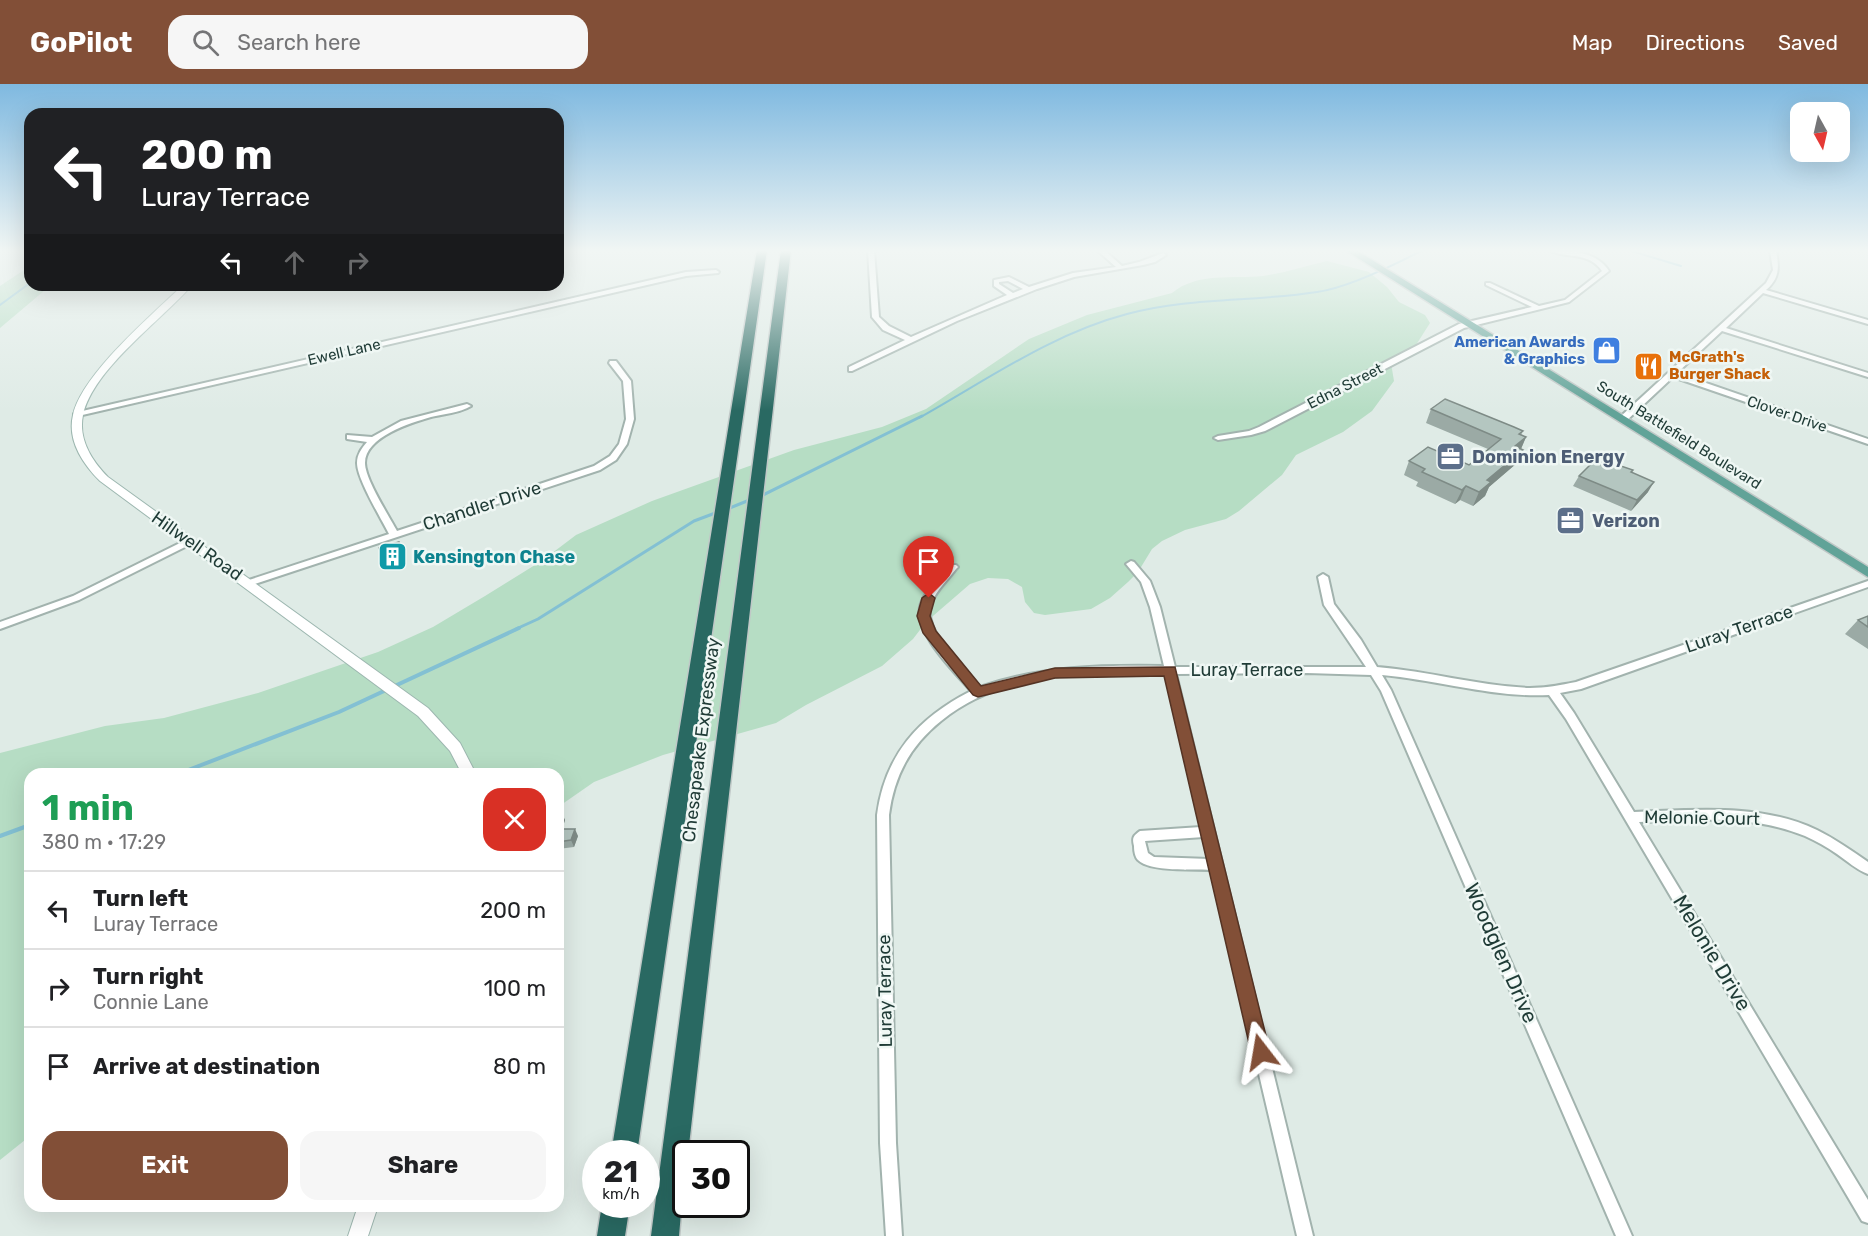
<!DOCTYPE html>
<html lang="en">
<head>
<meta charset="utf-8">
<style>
  :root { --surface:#fff; --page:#f6f6f6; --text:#202124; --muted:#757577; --line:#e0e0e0; --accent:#824f37 }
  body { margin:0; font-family:Rubik,sans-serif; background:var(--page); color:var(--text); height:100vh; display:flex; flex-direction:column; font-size:22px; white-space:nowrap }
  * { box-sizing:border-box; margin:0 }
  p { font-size:20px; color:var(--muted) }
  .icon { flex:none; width:33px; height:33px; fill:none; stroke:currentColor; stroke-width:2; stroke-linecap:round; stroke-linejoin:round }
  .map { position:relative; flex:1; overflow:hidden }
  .side { position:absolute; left:24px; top:684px; width:540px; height:444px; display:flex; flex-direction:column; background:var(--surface); border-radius:18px; box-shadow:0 6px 24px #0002 }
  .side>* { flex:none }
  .top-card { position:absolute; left:24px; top:24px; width:540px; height:183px; border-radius:18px; box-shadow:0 6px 24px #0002; background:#202124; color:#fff; overflow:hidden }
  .needle { width:39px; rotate:172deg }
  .buttons { position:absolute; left:1790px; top:18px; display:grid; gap:12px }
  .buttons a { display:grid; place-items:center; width:60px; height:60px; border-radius:12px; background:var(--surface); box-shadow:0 6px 24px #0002; font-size:30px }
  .speed { position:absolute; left:582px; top:1056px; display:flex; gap:12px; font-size:30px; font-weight:700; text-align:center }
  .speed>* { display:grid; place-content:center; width:78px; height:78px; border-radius:50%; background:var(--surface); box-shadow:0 6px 24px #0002; line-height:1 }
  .speed small { font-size:15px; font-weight:400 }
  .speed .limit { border:3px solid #111; border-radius:9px; background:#fff; color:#111 }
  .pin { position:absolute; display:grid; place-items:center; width:51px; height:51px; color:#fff; margin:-62px -26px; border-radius:50% 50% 50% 0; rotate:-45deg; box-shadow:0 0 6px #0007 }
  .pin .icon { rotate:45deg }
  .me { position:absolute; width:66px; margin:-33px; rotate:346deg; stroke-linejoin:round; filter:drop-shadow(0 0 4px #0008) }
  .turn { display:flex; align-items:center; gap:21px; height:126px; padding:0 18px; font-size:27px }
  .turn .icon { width:78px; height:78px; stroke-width:2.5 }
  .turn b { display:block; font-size:42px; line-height:51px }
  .lanes { display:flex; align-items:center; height:57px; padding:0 18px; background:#0003; justify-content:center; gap:30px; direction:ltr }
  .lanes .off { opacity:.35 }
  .round { display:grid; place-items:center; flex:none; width:63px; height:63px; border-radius:18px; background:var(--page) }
  .summary { display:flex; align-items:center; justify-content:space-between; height:102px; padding:0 18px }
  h1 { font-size:36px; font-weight:700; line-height:45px; color:#1e9e55 }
  .primary-button { display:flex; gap:12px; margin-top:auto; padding:12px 18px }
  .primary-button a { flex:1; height:69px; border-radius:18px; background:var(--accent); color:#fff; font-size:24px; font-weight:700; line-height:69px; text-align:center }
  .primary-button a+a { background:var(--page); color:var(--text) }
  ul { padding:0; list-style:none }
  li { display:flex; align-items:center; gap:18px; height:78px; padding:0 18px; border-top:2px solid var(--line) }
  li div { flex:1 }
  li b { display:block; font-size:22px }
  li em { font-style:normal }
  header { display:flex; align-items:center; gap:36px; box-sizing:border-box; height:84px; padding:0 30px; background:var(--accent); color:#fff }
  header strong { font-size:28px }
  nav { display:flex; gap:33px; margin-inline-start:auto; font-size:21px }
  .search { width:420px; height:54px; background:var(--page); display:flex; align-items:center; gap:15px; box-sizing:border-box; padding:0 21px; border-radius:18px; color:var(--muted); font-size:22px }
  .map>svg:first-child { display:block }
  .green { fill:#b6ddc4 }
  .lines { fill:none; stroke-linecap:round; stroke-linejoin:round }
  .stream-far2 { stroke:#83c0d3; stroke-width:2 }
  .stream-far1 { stroke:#83c0d3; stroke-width:3 }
  .stream { stroke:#83c0d3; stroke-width:4 }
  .street-casing { stroke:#a2b3ae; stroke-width:4 }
  .secondary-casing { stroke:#9db7b0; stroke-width:2 }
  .primary-casing { stroke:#c0c8c7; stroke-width:3 }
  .highway-casing { stroke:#c0c8c7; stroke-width:3 }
  .street { fill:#fff; fill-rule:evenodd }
  .secondary { fill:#fff; fill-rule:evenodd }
  .primary { fill:#61a398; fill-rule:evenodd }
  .highway { fill:#296962; fill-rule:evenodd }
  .wall { fill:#9baaa5 }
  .shaded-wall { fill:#7e8b86 }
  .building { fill:#b4c6c0; stroke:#7e8b86; stroke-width:1.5 }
  .route { fill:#824f37; stroke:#543324; stroke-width:1.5 }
  .labels { text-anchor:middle; stroke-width:5; stroke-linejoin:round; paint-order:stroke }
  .far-shop-label { font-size:15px; font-weight:bold; fill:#366cbe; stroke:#eff7f4; text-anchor:end }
  .far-street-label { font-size:15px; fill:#1f3b36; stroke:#eff7f4 }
  .far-food-label { font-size:15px; font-weight:bold; fill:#c56008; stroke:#eff7f4; text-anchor:start }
  .service-label { font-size:18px; font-weight:bold; fill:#4e5e75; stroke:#eff7f4; text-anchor:start }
  .street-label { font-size:18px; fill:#1f3b36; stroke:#eff7f4 }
  .culture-label { font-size:18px; font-weight:bold; fill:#0d838f; stroke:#eff7f4; text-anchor:start }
  .near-street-label { font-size:21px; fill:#1f3b36; stroke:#eff7f4 }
</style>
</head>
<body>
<header>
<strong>GoPilot</strong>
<div class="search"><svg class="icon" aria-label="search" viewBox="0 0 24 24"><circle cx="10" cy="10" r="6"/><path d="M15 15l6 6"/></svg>Search here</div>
<nav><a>Map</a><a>Directions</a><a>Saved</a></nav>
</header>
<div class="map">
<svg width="1868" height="1152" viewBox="0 0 1868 1152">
  <rect width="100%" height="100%" fill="#dfebe6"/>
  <!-- green -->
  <path class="green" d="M1327,177L1369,188L1387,203L1399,218L1425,231L1430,239L1416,261L1398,271L1391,279L1394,297L1372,327L1343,348L1296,371L1282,391L1239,427L1226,435L1185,446L1162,457L1152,465L1138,488L1128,498L1110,514L1091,525L1045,531L1034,529L1025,518L1022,503L1008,495L988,494L970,500L926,538L913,555L882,582L806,621L776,639L663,671L594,698L558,723V690H30V1052L0,1076V669L105,642L164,634L258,609L378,568L433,543L485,512L543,476L576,451L652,417L794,366L882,343L926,325L1029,255L1087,231L1172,209C1197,188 1233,195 1263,192C1284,189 1306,182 1327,177Z
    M30,182V201H51L0,244V202Z"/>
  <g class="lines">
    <!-- stream-far2 -->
    <path class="stream-far2" d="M1628,166L1681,182
      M0,221L30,199
      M919,334C987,296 1051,250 1127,230C1189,213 1254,218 1317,208C1347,204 1396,180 1423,166"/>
    <!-- stream-far1 -->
    <path class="stream-far1" d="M759,413L922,332
      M725,426L752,415
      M516,545L538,535L694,437L718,428"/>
    <!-- stream -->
    <path class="stream" d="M178,690L339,628L519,544
      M0,752L30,741"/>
    <defs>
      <path id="street" d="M868,166H874L879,233L889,242L911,253L1007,211L994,202V196L1009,193L1029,203L1073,189L1116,183L1097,166H1104L1122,182L1139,178L1163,169L1166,171L1155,178L1143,181L1074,193L1037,205L957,237L852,287H849V283L905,256L883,246L872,233ZM1008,197L1023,205L1013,209L999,200V198Z
        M1548,166C1570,166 1596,167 1609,187L1569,218L1464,244L1265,347L1251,351L1218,356L1214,354L1218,352L1249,347L1259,343L1459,240L1532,223L1486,201V199H1490L1539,222L1565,216L1602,187C1589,167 1565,175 1548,166Z
        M1770,166H1776C1779,183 1780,194 1766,206L1868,236V240L1763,209L1726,244L1868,289V293L1722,247L1677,289L1868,355V360L1673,293L1626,337H1620V333L1766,199L1773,186Z
        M716,186L719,188L718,189L686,192L78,332L74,330L78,328L686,188Z
        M610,277H616L631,297L634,335L627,360L616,376L600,386L252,501L249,502L244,499L246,497L389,450C381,434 357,395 357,379C357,370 362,364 367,358L347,355V351L372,353L401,337L467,320L471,322C460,329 443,330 431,333C410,339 365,353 365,379C365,395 389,432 397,447L594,382L610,372L619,360L626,335L623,297L609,279Z
        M190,454L195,457L193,459L79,516L0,545V538L73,512Z
        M1131,477L1134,478L1150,497L1160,523L1175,583H1366L1324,521L1318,493L1323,490L1328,493L1334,520L1361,556L1377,583C1429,587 1478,602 1530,604C1545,604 1561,601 1576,598L1868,497V503L1581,605L1560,609L1574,629L1634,728C1695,726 1760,719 1817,746C1835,755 1851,766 1868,778V790C1857,786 1847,777 1837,770C1827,763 1816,757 1805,752C1752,730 1695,736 1639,738L1868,1116V1139L1862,1137L1566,635L1549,611C1493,614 1438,596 1382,591L1391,606L1632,1152H1616L1381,607L1371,591L1307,589L1176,590L1313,1152H1297L1211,786C1194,785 1149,788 1138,776C1135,773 1134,767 1134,762C1132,754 1133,752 1140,747L1201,743L1166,590C1089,588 1003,586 941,637C910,662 894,692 889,731L896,1059L902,1152H886L880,1059L877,731C885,671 918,634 971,607C955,588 911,547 921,519C927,504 940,493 950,481H956L958,483L956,485C948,496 936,506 931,520C922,547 964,584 980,603C1040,582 1101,581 1164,582L1150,523L1141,498L1126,480ZM1204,753L1209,775L1154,773L1148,769L1145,757Z"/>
      <path id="secondary" d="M183,201H192C162,236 93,285 83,331C78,355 92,377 108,393L428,624L460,659L476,690H462L450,667L418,632L100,397C83,380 67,356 73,331C82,290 152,231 183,201Z
        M358,1122H378L368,1152H348Z"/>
      <path id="primary" d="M1345,166H1356L1868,483V493Z"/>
      <path id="highway" d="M757,166H767L637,1070H611Z
        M781,166H791L688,1070H686L679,1152H651Z
        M602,1120H630L625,1152H597Z"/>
    </defs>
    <!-- street casing -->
    <use href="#street" class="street-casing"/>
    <!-- secondary casing -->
    <use href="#secondary" class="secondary-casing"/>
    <!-- primary casing -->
    <use href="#primary" class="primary-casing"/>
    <!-- highway casing -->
    <use href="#highway" class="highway-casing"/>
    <!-- street -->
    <use href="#street" class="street"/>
    <!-- secondary -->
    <use href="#secondary" class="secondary"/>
    <!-- primary -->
    <use href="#primary" class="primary"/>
    <!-- highway -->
    <use href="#highway" class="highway"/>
  </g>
  <!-- wall -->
  <path class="wall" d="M1431,325L1523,347L1521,351L1526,353L1521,365L1523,366L1517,379L1489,403L1485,412L1473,422L1460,416L1455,420L1416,402L1418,398L1404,391L1409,377L1469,381L1488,365L1426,339Z
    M1633,386L1632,388L1648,408L1631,427L1573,402L1579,392Z
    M1868,532V565L1845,550L1858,536Z
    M558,729L565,736L562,745L578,752L574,763L558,765Z"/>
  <!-- shaded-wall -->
  <path class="shaded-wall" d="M1526,353L1520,367L1515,362Z
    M1523,366L1517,379L1489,403L1485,412L1473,422L1479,408L1487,396Z
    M1654,398L1648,408L1631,427L1637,416Z
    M1466,402L1460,416L1455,420L1462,406Z
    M403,467L406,475L387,481L383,474Z
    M562,729L565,736L560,752L558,748V741Z
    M575,745L578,752L574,763L571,756Z"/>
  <!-- building -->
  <path class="building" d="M1445,315L1514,343L1523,347L1519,350L1526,353L1515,362L1523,366L1487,396L1491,398L1479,408L1466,402L1462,406L1422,388L1425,385L1409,377L1428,363L1469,381L1501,355L1431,325Z
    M1597,374L1633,386L1631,388L1654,398L1637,416L1579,392Z
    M399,458L403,467L383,474L379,464Z
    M1868,532V543L1858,536Z
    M558,729H562L558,741Z
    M558,745H575L571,756L558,758Z"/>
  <!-- sky -->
  <linearGradient id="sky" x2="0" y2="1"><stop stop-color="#7fb9e0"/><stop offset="0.51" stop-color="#f1f6f4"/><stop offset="1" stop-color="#f1f6f4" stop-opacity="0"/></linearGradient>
  <rect width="1868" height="327" fill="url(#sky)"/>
  <!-- route -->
  <path class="route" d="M929,509L935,514L930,532L936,547L981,602L1055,584L1175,583L1270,968L1268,975L1261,978L1254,975L1251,968L1164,592L1055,594L978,613L973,611L923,549L917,532L922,514Z"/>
  <!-- icons -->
  <defs>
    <symbol id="shop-square" viewBox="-11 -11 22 22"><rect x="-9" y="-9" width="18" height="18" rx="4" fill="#3f7fe0" stroke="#eff7f4"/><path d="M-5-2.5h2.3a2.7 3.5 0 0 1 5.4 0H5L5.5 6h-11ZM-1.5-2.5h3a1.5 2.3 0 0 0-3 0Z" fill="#fff"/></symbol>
    <symbol id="restaurant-square" viewBox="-11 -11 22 22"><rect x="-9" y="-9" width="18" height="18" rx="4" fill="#e8710a" stroke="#eff7f4"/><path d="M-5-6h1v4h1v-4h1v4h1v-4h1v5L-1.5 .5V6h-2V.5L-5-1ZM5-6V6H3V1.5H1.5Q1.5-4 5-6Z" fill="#fff"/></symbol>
    <symbol id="office-square" viewBox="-11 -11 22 22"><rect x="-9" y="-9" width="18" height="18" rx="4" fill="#5c6f8a" stroke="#eff7f4"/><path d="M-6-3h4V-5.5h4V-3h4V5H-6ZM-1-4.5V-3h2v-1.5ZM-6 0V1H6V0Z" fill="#fff"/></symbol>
    <symbol id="building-square" viewBox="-11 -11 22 22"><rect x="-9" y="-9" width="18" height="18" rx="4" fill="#0f9aa8" stroke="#eff7f4"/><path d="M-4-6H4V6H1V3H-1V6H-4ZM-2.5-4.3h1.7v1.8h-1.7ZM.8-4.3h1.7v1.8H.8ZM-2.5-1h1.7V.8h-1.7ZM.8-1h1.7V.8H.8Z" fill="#fff"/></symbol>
  </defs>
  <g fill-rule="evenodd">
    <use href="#shop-square" x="1590" y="250" width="33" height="33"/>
    <use href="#restaurant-square" x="1632" y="266" width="33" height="33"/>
    <use href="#office-square" x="1434" y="356" width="33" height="33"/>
    <use href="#office-square" x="1554" y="420" width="33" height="33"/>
    <use href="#building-square" x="376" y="456" width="33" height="33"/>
  </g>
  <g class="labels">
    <!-- far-shop labels -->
    <g class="far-shop-label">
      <text x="1585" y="263">American Awards<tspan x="1585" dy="17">&amp; Graphics</tspan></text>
    </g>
    <!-- far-street labels -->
    <g class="far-street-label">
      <text transform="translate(344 268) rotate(-13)" y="5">Ewell Lane</text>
      <text transform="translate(1345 302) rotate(-27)" y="5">Edna Street</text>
      <text transform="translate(1787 330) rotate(19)" y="5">Clover Drive</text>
      <text transform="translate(1679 351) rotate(32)" y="5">South Battlefield Boulevard</text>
    </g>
    <!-- far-food labels -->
    <g class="far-food-label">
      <text x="1669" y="278">McGrath's<tspan x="1669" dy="17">Burger Shack</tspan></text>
    </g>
    <!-- service labels -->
    <g class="service-label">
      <text x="1472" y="379">Dominion Energy</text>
      <text x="1592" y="443">Verizon</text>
    </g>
    <!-- street labels -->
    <g class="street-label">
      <text transform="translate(482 422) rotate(-18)" y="6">Chandler Drive</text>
      <text transform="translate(197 462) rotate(35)" y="6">Hillwell Road</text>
      <text transform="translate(1739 545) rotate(-19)" y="6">Luray Terrace</text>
      <text x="1247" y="592">Luray Terrace</text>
      <text transform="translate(701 656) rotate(-83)" y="6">Chesapeake Expressway</text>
      <text transform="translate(1702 734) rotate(1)" y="6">Melonie Court</text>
      <text transform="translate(885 907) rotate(-91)" y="6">Luray Terrace</text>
    </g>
    <!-- culture labels -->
    <g class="culture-label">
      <text x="413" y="479">Kensington Chase</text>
    </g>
    <!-- near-street labels -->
    <g class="near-street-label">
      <text transform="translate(1501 869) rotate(66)" y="7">Woodglen Drive</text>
      <text transform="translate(1712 869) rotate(59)" y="7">Melonie Drive</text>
    </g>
  </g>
</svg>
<div class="buttons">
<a><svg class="needle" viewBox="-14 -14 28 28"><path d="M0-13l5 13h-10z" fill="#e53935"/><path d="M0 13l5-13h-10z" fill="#757577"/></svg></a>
</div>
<div class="speed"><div>21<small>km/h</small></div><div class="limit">30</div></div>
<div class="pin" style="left:929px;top:514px;background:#d93025"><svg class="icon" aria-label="arrive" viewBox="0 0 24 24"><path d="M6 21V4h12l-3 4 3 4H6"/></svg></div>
<svg class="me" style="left:1261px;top:968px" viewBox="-20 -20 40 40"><path d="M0-17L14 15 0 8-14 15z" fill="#824f37" stroke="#fff" stroke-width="4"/></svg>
<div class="top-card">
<div class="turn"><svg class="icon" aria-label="left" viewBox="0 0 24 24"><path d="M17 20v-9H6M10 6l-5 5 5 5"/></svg><div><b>200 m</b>Luray Terrace</div></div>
<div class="lanes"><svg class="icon" aria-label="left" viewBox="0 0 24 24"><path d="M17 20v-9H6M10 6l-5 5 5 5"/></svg><svg class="icon off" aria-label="ahead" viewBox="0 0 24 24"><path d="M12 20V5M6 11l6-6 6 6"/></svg><svg class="icon off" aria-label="right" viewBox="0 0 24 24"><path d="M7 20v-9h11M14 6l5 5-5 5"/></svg></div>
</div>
<section class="side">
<div class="summary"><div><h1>1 min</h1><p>380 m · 17:29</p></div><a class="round" style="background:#d93025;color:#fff"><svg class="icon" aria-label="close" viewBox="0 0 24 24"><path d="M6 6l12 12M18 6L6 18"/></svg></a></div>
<ul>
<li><svg class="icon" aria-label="left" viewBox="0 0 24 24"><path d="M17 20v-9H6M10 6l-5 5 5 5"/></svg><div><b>Turn left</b><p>Luray Terrace</p></div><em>200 m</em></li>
<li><svg class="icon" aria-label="right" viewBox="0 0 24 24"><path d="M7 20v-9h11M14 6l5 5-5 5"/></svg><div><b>Turn right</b><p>Connie Lane</p></div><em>100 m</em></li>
<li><svg class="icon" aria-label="arrive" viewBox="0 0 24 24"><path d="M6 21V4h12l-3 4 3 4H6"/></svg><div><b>Arrive at destination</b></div><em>80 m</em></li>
</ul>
<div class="primary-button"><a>Exit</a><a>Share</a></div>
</section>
</div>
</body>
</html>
